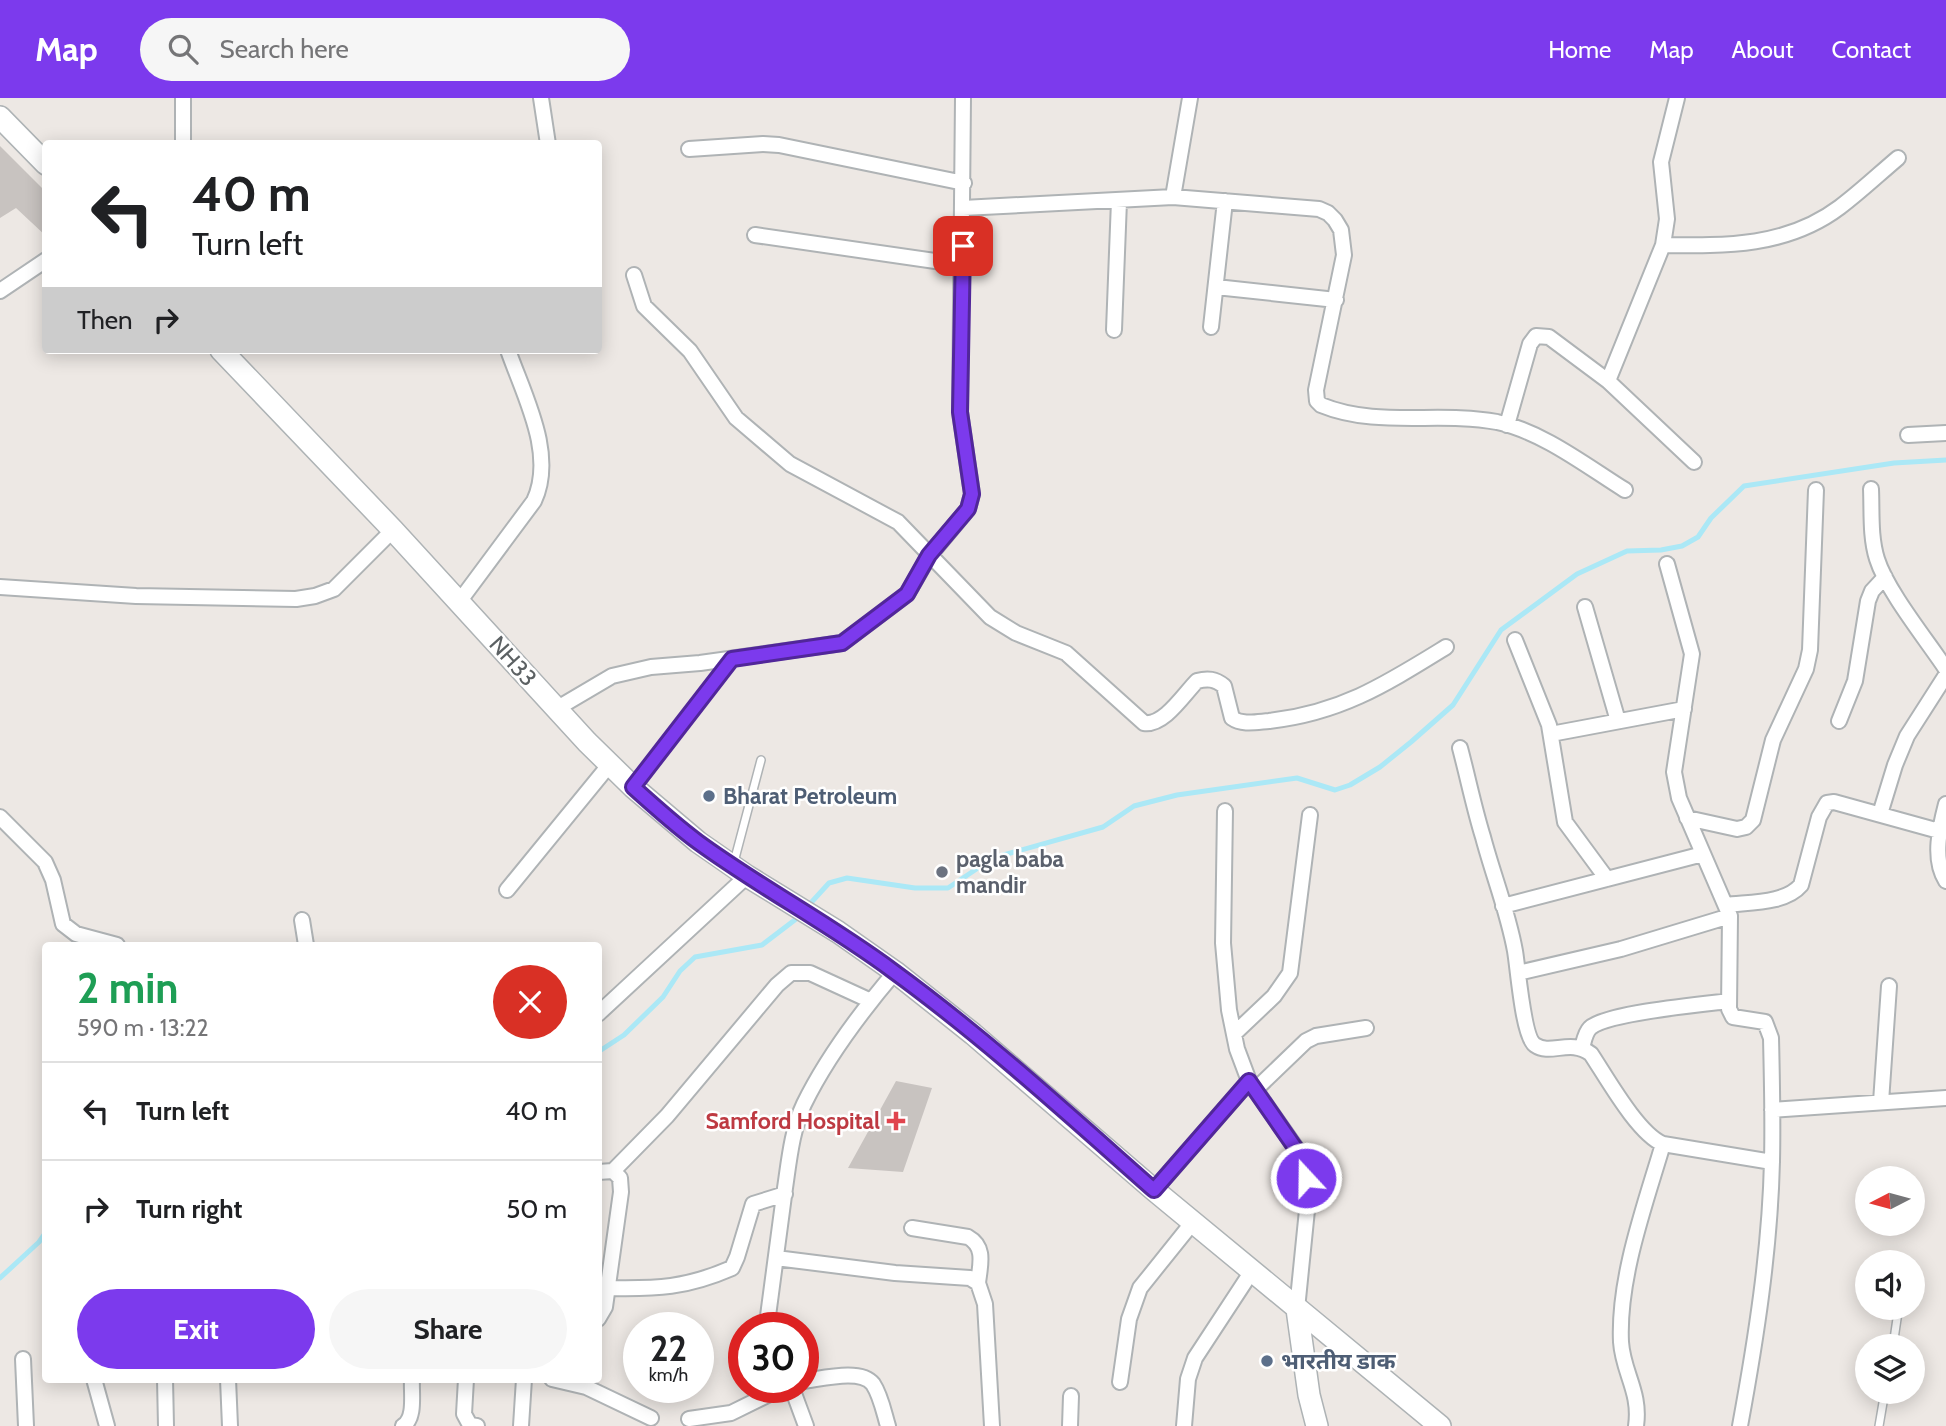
<!DOCTYPE html>
<html lang="en">
<head>
<meta charset="utf-8">
<style>
  :root { --surface:#fff; --page:#f6f6f6; --text:#202124; --muted:#757577; --line:#e0e0e0; --accent:#7c3aed }
  body { margin:0; font-family:Cabin,"Noto Sans Devanagari",sans-serif; background:var(--page); color:var(--text); height:100vh; display:flex; flex-direction:column; font-size:26px; white-space:nowrap }
  * { box-sizing:border-box; margin:0 }
  p { font-size:23px; color:var(--muted) }
  .icon { flex:none; width:38px; height:38px; fill:none; stroke:currentColor; stroke-width:2; stroke-linecap:round; stroke-linejoin:round }
  .map { position:relative; flex:1; overflow:hidden }
  .sheet { position:absolute; left:42px; top:844px; width:560px; height:441px; display:flex; flex-direction:column; background:var(--surface); border-radius:7px; box-shadow:0 4px 18px #0003 }
  .sheet>* { flex:none }
  .top-card { position:absolute; left:42px; top:42px; width:560px; height:214px; border-radius:7px; box-shadow:0 4px 18px #0003; background:#fff; color:var(--text); overflow:hidden }
  .needle { width:46px; rotate:264deg }
  .fabs { position:absolute; left:1855px; top:1068px; display:grid; gap:14px }
  .fabs a { display:grid; place-items:center; width:70px; height:70px; border-radius:50%; background:var(--surface); box-shadow:0 4px 18px #0003; font-size:35px }
  .speed { position:absolute; left:623px; top:1214px; display:flex; gap:14px; font-size:35px; font-weight:700; text-align:center }
  .speed>* { display:grid; place-content:center; width:91px; height:91px; border-radius:50%; background:var(--surface); box-shadow:0 4px 18px #0003; line-height:1 }
  .speed small { font-size:18px; font-weight:400 }
  .speed .limit { border:10px solid #d22; background:#fff; color:#111 }
  .pin { position:absolute; display:grid; place-items:center; width:60px; height:60px; color:#fff; margin:-30px; border-radius:14px; box-shadow:0 4px 10px #0006 }
  .me { position:absolute; width:77px; margin:-38px; rotate:339deg; stroke-linejoin:round; filter:drop-shadow(0 0 5px #0008) }
  .turn { display:flex; align-items:center; gap:24px; height:147px; padding:0 35px; font-size:32px }
  .turn .icon { width:91px; height:91px; stroke-width:2.5 }
  .turn b { display:block; font-size:49px; line-height:60px }
  .then { display:flex; align-items:center; height:66px; padding:0 35px; background:#0003; gap:14px; font-size:26px }
  .round { display:grid; place-items:center; flex:none; width:74px; height:74px; border-radius:37px; background:var(--page) }
  .overview { display:flex; align-items:center; justify-content:space-between; height:119px; padding:0 35px }
  h1 { font-size:42px; font-weight:800; line-height:52px; color:#1e9e55 }
  .action { display:flex; gap:14px; margin-top:auto; padding:14px 35px }
  .action a { flex:1; height:80px; border-radius:42px; background:var(--accent); color:#fff; font-size:28px; font-weight:800; line-height:80px; text-align:center }
  .action a+a { background:var(--page); color:var(--text) }
  ul { padding:0; list-style:none }
  li { display:flex; align-items:center; gap:21px; height:98px; padding:0 35px; border-top:2px solid var(--line) }
  li div { flex:1 }
  li b { display:block; font-size:26px }
  li em { font-style:normal }
  header { display:flex; align-items:center; gap:42px; box-sizing:border-box; height:98px; padding:0 35px; background:var(--accent); color:#fff }
  header strong { font-size:33px }
  nav { display:flex; gap:38px; margin-inline-start:auto; font-size:24px }
  .search { width:490px; height:63px; background:var(--page); display:flex; align-items:center; gap:18px; box-sizing:border-box; padding:0 24px; border-radius:38px; color:var(--muted); font-size:26px }
  .map>svg:first-child { display:block }
  .lines { fill:none; stroke-linecap:round; stroke-linejoin:round }
  .stream { stroke:#abe8f6; stroke-width:5 }
  .building { fill:#c8c3c0 }
  .lane-casing { stroke:#afb3b5; stroke-width:10 }
  .street-casing { stroke:#afb3b5; stroke-width:18 }
  .secondary-casing { stroke:#aeb3b5; stroke-width:24 }
  .lane { stroke:#fff; stroke-width:7 }
  .street { stroke:#fff; stroke-width:14 }
  .secondary { stroke:#fff; stroke-width:21 }
  .route-casing { stroke:#51269a; stroke-width:18 }
  .route { stroke:#7c3aed; stroke-width:12 }
  .service-dot { fill:#5c6f8a; stroke:#fff; stroke-width:2.5 }
  .worship-dot { fill:#6b7280; stroke:#fff; stroke-width:2.5 }
  .health-dot { fill:#e0444e; stroke:#fff; stroke-width:2.5 }
  .labels { text-anchor:middle; stroke-width:5; stroke-linejoin:round; paint-order:stroke }
  .street-label { font-size:23px; fill:#5c6163; stroke:#fff }
  .service-label { font-size:23px; font-weight:bold; fill:#4e5e75; stroke:#fff; text-anchor:start }
  .worship-label { font-size:23px; font-weight:bold; fill:#5b616d; stroke:#fff; text-anchor:start }
  .health-label { font-size:23px; font-weight:bold; fill:#be3a42; stroke:#fff; text-anchor:end }
</style>
</head>
<body>
<header>
<strong>Map</strong>
<div class="search"><svg class="icon" aria-label="search" viewBox="0 0 24 24"><circle cx="10" cy="10" r="6"/><path d="M15 15l6 6"/></svg>Search here</div>
<nav><a>Home</a><a>Map</a><a>About</a><a>Contact</a></nav>
</header>
<div class="map">
<svg width="1946" height="1328" viewBox="0 0 1946 1328">
  <rect width="100%" height="100%" fill="#ede8e4"/>
  <g class="lines">
    <!-- stream -->
    <path class="stream" d="M808,808L829,785L847,780L915,790H948L993,760L1103,729L1134,708L1177,697L1297,680L1335,692L1350,687L1380,669L1411,644L1453,607L1501,532L1577,476L1627,453L1661,452L1682,448L1698,439L1711,420L1744,388L1894,365L1946,362
      M598,954L624,937L663,899L680,873L695,859L762,847L800,818
      M0,1180L39,1144L46,1134"/>
  </g>
  <!-- building -->
  <path class="building" d="M0,48L46,94V138L16,110L0,120Z
    M896,983L932,990L903,1074L848,1070Z"/>
  <g class="lines">
    <defs>
      <path id="lane" d="M633,688L731,562
        M734,764L761,662
        M1893,1248L1898,1214
        M1879,1328L1885,1293"/>
      <path id="street" d="M541,0L548,46
        M183,46V0
        M689,51L763,46L779,47L964,85
        M1173,99L1190,0
        M963,110L1173,99L1319,111L1328,115L1335,122L1341,132L1344,157L1316,292L1317,303L1321,307C1377,330 1438,313 1497,324C1543,334 1585,367 1625,392
        M755,137L963,167
        M1663,147C1726,148 1787,149 1840,109C1860,94 1879,76 1898,60
        M634,177L644,208L690,253L736,320L790,366L898,424L990,519L1016,535L1066,555L1144,625C1164,628 1184,596 1197,583C1208,580 1215,581 1224,588L1232,620C1242,627 1256,624 1269,623C1341,615 1386,586 1446,549
        M1216,189L1336,202
        M0,193L46,162
        M1211,229L1225,103
        M1114,232L1119,103
        M1608,283L1663,147L1667,121L1661,64L1677,0
        M1507,327L1530,246L1536,238L1549,239L1608,283L1694,364
        M1908,337L1946,335
        M1871,391C1872,414 1870,439 1877,461C1887,493 1926,541 1946,571
        M1667,466L1692,556L1674,674L1679,700L1730,818L1729,911L1733,919L1765,924L1771,940C1772,981 1773,1022 1772,1063C1770,1152 1756,1241 1740,1328
        M0,489L136,498L296,501L315,498L334,491L393,432
        M459,504L534,403C556,356 524,298 508,252
        M1585,509L1618,623
        M1515,542L1549,627L1565,724L1607,781
        M556,611L612,578L651,569L700,565L842,545L907,496L929,458L968,411L972,396L960,314L963,0
        M1839,623L1855,583L1868,503L1872,493L1885,479
        M1551,636L1684,611
        M1460,650C1468,680 1474,710 1483,739C1493,777 1508,814 1515,853C1518,870 1523,939 1535,947C1551,958 1570,940 1591,956C1607,980 1638,1036 1663,1046L1772,1064
        M1946,706C1940,729 1932,761 1946,783
        M1225,713L1223,845L1229,912L1237,951L1249,983L1296,1050L1306,1080L1307,1112L1297,1211
        M1880,716L1895,667L1907,638L1946,577
        M0,719L45,764L53,782L63,826L76,836L117,847
        M1687,720L1737,731L1746,729L1753,722L1773,642L1806,571L1810,552L1816,392
        M507,792L610,666
        M1726,807C1749,804 1785,806 1801,787L1819,719L1827,705L1834,704L1939,733
        M1503,808L1703,756
        M302,822L306,847
        M1518,875L1621,851L1730,818
        M598,916L747,778
        M1234,936L1274,898L1290,875L1310,717
        M1582,950C1584,943 1585,935 1590,930C1606,915 1704,906 1729,903
        M1255,992L1306,943L1316,938L1366,930
        M1881,1004L1889,888
        M1772,1012L1946,1000
        M613,1073L667,1018L777,887L791,875H810L871,903
        M598,1074L613,1073L620,1080L621,1094L605,1209L598,1221
        M1154,1092L1249,983
        M912,1130L968,1139C986,1149 980,1167 978,1185
        M776,1160L895,1175L970,1180L978,1185L985,1206L992,1328
        M608,1190C657,1191 686,1190 732,1170L737,1159L753,1106L785,1096
        M769,1230L768,1218C774,1175 779,1133 785,1090C789,1063 792,1031 804,1006C827,959 861,914 895,874
        M23,1261L26,1328
        M94,1281L107,1328
        M165,1281L166,1328
        M228,1281L230,1328
        M466,1281L464,1316L470,1327L477,1328
        M552,1281L586,1289L651,1320
        M803,1283C821,1281 861,1270 873,1286C881,1298 884,1315 888,1328
        M1120,1284L1129,1221L1140,1190L1193,1124
        M792,1290L806,1328
        M689,1321L731,1315L782,1290
        M403,1328C416,1320 411,1295 412,1281
        M521,1328L524,1281
        M1070,1328L1071,1298
        M1184,1328L1188,1281L1195,1260L1252,1173
        M1636,1328C1641,1294 1623,1275 1621,1244C1618,1180 1645,1107 1663,1046"/>
      <path id="secondary" d="M0,19L46,66
        M221,252L393,432L587,644L633,689L698,744L747,778L838,834L895,874L973,936L1154,1092L1440,1328
        M1297,1211L1309,1297L1317,1328"/>
    </defs>
    <!-- lane casing -->
    <use href="#lane" class="lane-casing"/>
    <!-- street casing -->
    <use href="#street" class="street-casing"/>
    <!-- secondary casing -->
    <use href="#secondary" class="secondary-casing"/>
    <!-- lane -->
    <use href="#lane" class="lane"/>
    <!-- street -->
    <use href="#street" class="street"/>
    <!-- secondary -->
    <use href="#secondary" class="secondary"/>
  </g>
  <g class="lines">
    <defs>
      <path id="route" d="M963,148L960,314L972,396L968,411L929,457L907,496L842,545L732,561L633,689C654,708 675,727 698,744C761,790 830,826 893,873C985,940 1069,1017 1154,1092L1249,983L1296,1051L1306,1080"/>
    </defs>
    <!-- route casing -->
    <use href="#route" class="route-casing"/>
    <!-- route -->
    <use href="#route" class="route"/>
  </g>
  <!-- markers -->
  <g class="service-dot">
    <circle cx="709" cy="698" r="7"/>
    <circle cx="1267" cy="1263" r="7"/>
  </g>
  <circle class="worship-dot" cx="942" cy="774" r="7"/>
  <path class="health-dot" d="M892.5 1012.5h7v7h7v7h-7v7h-7v-7h-7v-7h7z"/>
  <g class="labels">
    <!-- street labels -->
    <g class="street-label">
      <text transform="translate(513 563) rotate(48)" y="8">NH33</text>
    </g>
    <!-- service labels -->
    <g class="service-label">
      <text x="723" y="706">Bharat Petroleum</text>
      <text x="1281" y="1271">भारतीय डाक</text>
    </g>
    <!-- worship labels -->
    <g class="worship-label">
      <text x="956" y="769">pagla baba<tspan x="956" dy="26">mandir</tspan></text>
    </g>
    <!-- health labels -->
    <g class="health-label">
      <text x="880" y="1031">Samford Hospital</text>
    </g>
  </g>
</svg>
<div class="fabs">
<a><svg class="needle" viewBox="-14 -14 28 28"><path d="M0-13l5 13h-10z" fill="#e53935"/><path d="M0 13l5-13h-10z" fill="#757577"/></svg></a>
<a><svg class="icon" aria-label="sound" viewBox="0 0 24 24"><path d="M4 9h4l5-4v14l-5-4H4zM17 9q2 3 0 6"/></svg></a>
<a><svg class="icon" aria-label="layers" viewBox="0 0 24 24"><path d="M12 4l9 5-9 5-9-5zM3 14l9 5 9-5"/></svg></a>
</div>
<div class="speed"><div>22<small>km/h</small></div><div class="limit">30</div></div>
<div class="pin" style="left:963px;top:148px;background:#d93025"><svg class="icon" aria-label="arrive" viewBox="0 0 24 24"><path d="M6 21V4h12l-3 4 3 4H6"/></svg></div>
<svg class="me" style="left:1306px;top:1080px" viewBox="-20 -20 40 40"><circle r="17" fill="#7c3aed" stroke="#fff" stroke-width="3"/><path d="M0-11L8 9 0 5-8 9z" fill="#fff"/></svg>
<div class="top-card">
<div class="turn"><svg class="icon" aria-label="left" viewBox="0 0 24 24"><path d="M17 20v-9H6M10 6l-5 5 5 5"/></svg><div><b>40 m</b>Turn left</div></div>
<div class="then">Then<svg class="icon" aria-label="right" viewBox="0 0 24 24"><path d="M7 20v-9h11M14 6l5 5-5 5"/></svg></div>
</div>
<section class="sheet">
<div class="overview"><div><h1>2 min</h1><p>590 m · 13:22</p></div><a class="round" style="background:#d93025;color:#fff"><svg class="icon" aria-label="close" viewBox="0 0 24 24"><path d="M6 6l12 12M18 6L6 18"/></svg></a></div>
<ul>
<li><svg class="icon" aria-label="left" viewBox="0 0 24 24"><path d="M17 20v-9H6M10 6l-5 5 5 5"/></svg><div><b>Turn left</b></div><em>40 m</em></li>
<li><svg class="icon" aria-label="right" viewBox="0 0 24 24"><path d="M7 20v-9h11M14 6l5 5-5 5"/></svg><div><b>Turn right</b></div><em>50 m</em></li>
</ul>
<div class="action"><a>Exit</a><a>Share</a></div>
</section>
</div>
</body>
</html>
